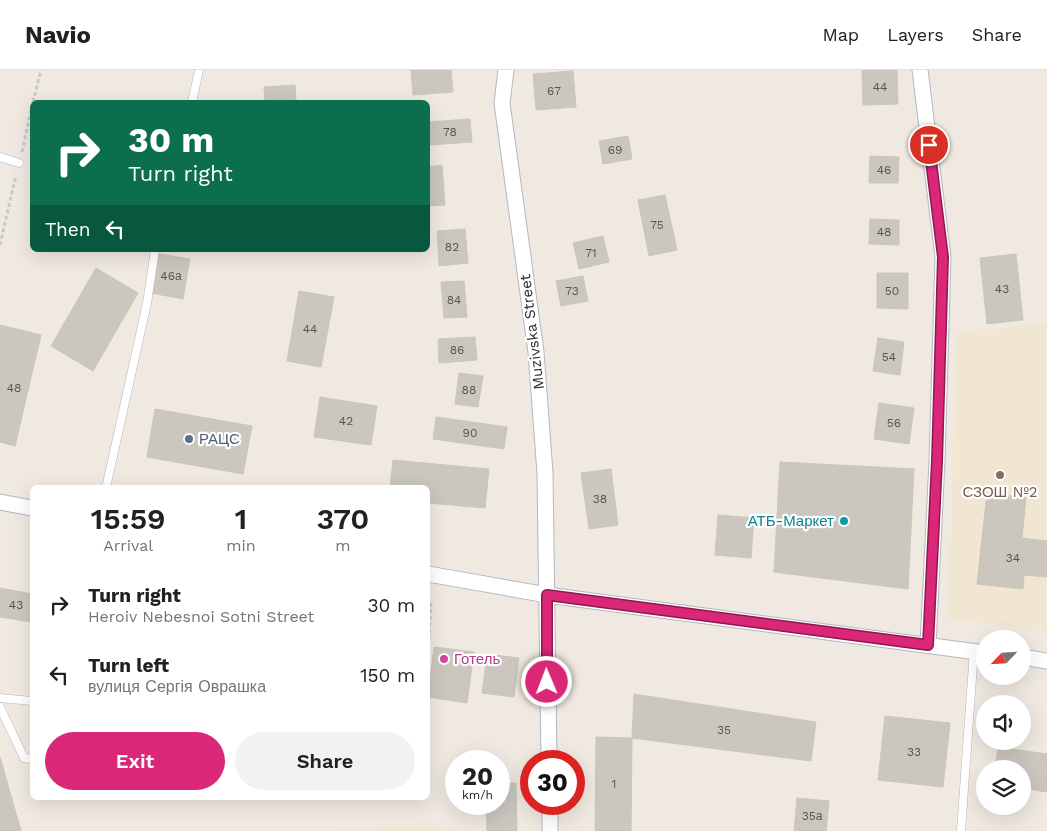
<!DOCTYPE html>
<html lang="en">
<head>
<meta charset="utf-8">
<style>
  :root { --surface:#fff; --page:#f2f2f2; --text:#202124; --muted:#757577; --line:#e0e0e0; --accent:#db2777 }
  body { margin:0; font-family:"Work Sans",sans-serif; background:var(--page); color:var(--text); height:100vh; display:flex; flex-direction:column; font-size:19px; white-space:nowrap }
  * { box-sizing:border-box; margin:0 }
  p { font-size:16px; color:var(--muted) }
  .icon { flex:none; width:28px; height:28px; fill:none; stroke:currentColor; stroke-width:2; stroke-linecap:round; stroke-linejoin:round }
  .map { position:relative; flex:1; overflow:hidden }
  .drawer { position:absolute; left:30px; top:415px; width:400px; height:315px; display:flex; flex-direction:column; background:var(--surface); border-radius:8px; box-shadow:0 5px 20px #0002 }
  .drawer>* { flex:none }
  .banner { position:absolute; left:30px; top:30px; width:400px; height:152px; border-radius:8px; box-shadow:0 5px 20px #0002; background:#0b6e4f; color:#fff; overflow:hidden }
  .needle { width:32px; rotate:245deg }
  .tools { position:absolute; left:976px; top:560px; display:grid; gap:10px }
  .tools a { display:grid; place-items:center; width:55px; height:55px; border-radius:50%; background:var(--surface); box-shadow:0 5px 20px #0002; font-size:25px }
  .speed { position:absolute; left:445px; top:680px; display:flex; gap:10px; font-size:25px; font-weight:700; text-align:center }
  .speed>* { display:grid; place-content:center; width:65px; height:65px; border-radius:50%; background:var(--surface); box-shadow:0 5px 20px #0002; line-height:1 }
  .speed small { font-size:12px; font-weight:400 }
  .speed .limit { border:8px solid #d22; background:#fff; color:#111 }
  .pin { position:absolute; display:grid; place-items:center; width:42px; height:42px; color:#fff; margin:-21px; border:2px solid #fff; border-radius:50%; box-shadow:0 1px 5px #0007 }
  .me { position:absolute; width:55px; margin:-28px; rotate:359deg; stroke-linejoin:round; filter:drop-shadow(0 0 4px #0008) }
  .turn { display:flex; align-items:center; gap:18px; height:105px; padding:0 15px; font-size:22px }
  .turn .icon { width:65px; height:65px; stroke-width:2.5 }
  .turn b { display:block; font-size:35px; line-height:42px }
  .then { display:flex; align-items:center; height:48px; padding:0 15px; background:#0003; gap:10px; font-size:19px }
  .eta { display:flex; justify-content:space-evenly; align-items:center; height:85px; text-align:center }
  .eta b { font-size:30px; font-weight:600; line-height:35px }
  .primary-button { display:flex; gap:10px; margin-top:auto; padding:10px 15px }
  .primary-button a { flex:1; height:58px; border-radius:30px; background:var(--accent); color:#fff; font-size:20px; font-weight:600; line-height:58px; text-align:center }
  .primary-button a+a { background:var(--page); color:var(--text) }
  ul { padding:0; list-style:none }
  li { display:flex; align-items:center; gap:15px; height:70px; padding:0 15px }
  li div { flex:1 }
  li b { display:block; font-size:19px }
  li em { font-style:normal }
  header { display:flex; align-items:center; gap:30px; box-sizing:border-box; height:70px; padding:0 25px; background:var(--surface); border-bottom:1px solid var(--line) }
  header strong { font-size:24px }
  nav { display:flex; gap:28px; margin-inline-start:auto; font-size:18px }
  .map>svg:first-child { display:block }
  .education { fill:#f0e6d1 }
  .building { fill:#cbc7bf; stroke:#cbc5ba }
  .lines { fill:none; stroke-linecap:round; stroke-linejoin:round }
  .lane-casing { stroke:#b4b7c1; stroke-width:9 }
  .street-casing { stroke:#b4b7c1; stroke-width:17 }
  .path { stroke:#c9c9c9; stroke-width:3; stroke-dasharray:4 2.5; stroke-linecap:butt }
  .lane { stroke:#fff; stroke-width:8 }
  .street { stroke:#fff; stroke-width:15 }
  .route-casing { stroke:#8e194d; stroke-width:12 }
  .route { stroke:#db2777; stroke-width:9 }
  .service-dot { fill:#5c6f8a; stroke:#fff; stroke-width:2 }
  .education-dot { fill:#8d6e63; stroke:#fff; stroke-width:2 }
  .culture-dot { fill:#0f9aa8; stroke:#fff; stroke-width:2 }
  .hotel-dot { fill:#d1479c; stroke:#fff; stroke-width:2 }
  .labels { text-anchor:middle; stroke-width:4.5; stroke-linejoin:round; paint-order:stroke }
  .number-label { font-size:12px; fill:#555452 }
  .street-label { font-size:15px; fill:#2e2e2e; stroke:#fff }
  .service-label { font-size:15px; fill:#4e5e75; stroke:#fff; text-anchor:start }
  .education-label { font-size:15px; fill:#785e54; stroke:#fff }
  .culture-label { font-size:15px; fill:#0d838f; stroke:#fff; text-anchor:end }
  .hotel-label { font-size:15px; fill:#b23c85; stroke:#fff; text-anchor:start }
</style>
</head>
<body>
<header>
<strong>Navio</strong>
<nav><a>Map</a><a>Layers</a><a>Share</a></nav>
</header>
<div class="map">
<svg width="1047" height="761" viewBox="0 0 1047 761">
  <rect width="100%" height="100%" fill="#efe9e1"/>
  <!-- education -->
  <path class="education" d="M1047,254V562L948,549L957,262Z
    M441,757V761H313Z"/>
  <!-- building -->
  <path class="building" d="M411,0H451L453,22L413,25Z
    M862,0H897L898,34L863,35Z
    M573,1L576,37L536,40L533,4Z
    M295,15L296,32H265L264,17Z
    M470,49L472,72L430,75L428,52Z
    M628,66L632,89L603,94L599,71Z
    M870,86L899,87L898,113H869Z
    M442,95L445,135L428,136V97Z
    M665,125L677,180L649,186L638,130Z
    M870,149L899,150V175L869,174Z
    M465,159L468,193L439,196L437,161Z
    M603,166L609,192L579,199L573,173Z
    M159,184L190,189L183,229L151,223Z
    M1016,184L1023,250L987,254L980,188Z
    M96,198L138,223L93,301L51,276Z
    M877,203H908V239L877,238Z
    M583,206L588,231L561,236L556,211Z
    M464,211L467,247L444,248L441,212Z
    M299,221L334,227L321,297L287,291Z
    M0,255L41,265L15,376L0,372Z
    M475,267L477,290L439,293L438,269Z
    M878,268L904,272L900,305L873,301Z
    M459,303L483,306L478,337L455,334Z
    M320,327L377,336L371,375L314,367Z
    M879,333L914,338L909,374L874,369Z
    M155,339L252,356L243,404L147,387Z
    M436,347L507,357L504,379L433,369Z
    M393,390L489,399L485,438L428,433V418H390Z
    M780,392L914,399L908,519L774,502Z
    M611,399L618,455L589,459L581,403Z
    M987,423L1026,428L1022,468L1047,471V507L1024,505L1023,519L977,514Z
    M718,445L754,448L751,488L715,485Z
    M0,518L32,524V552L0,547Z
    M434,577L474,582L467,633L428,627Z
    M487,584L519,588L514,627L482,623Z
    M634,624L816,652L811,691L632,668Z
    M885,646L950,653L943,717L878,710Z
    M596,667L632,668L631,761H595Z
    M998,677L1047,684V722L1022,718V699H995Z
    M0,687L21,761H0Z
    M516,713L517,761H487L486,734H499V714Z
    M797,728L829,731L826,761H794Z"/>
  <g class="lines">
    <defs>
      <path id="lane" d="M192,32L199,0
        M0,87L19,93
        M106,418L147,233L155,180
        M0,628L32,631
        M0,637L24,688L32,689
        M961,761L974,581"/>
      <path id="street" d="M506,0L502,33L536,282L545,403L549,691
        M920,0L943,187L937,391L928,575
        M0,432L32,438
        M428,504L547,525L985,583
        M1022,587L1047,591
        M550,734V761"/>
    </defs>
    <!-- lane casing -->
    <use href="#lane" class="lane-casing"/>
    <!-- street casing -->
    <use href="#street" class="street-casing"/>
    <!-- path -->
    <path class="path" d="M33,32L41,0
      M22,82L32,35
      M0,175L16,105
      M428,582L431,533"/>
    <!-- lane -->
    <use href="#lane" class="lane"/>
    <!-- street -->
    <use href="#street" class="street"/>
  </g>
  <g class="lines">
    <defs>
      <path id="route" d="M547,612V525L928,575L937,391L943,187L929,75"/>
    </defs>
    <!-- route casing -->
    <use href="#route" class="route-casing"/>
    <!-- route -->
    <use href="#route" class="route"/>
  </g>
  <!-- markers -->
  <circle class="service-dot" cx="189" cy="369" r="5"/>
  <circle class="education-dot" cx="1000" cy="405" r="5"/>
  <circle class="culture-dot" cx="844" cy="451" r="5"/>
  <circle class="hotel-dot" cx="444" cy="589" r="5"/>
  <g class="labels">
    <!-- number labels -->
    <g class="number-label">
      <text x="880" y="21">44</text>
      <text x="554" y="25">67</text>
      <text x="450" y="66">78</text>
      <text x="615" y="84">69</text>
      <text x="884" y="104">46</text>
      <text x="657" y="159">75</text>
      <text x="884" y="166">48</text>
      <text x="452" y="181">82</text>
      <text x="591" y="187">71</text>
      <text x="171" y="210">46а</text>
      <text x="1002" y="223">43</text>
      <text x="572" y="225">73</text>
      <text x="892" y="225">50</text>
      <text x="454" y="234">84</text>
      <text x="310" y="263">44</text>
      <text x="457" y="284">86</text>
      <text x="889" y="291">54</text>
      <text x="14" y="322">48</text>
      <text x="469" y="324">88</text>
      <text x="346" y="355">42</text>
      <text x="894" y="357">56</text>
      <text x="470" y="367">90</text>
      <text x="600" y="433">38</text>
      <text x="1013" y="492">34</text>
      <text x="16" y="539">43</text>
      <text x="724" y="664">35</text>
      <text x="914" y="686">33</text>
      <text x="614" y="718">1</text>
      <text x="812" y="750">35а</text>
    </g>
    <!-- street labels -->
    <g class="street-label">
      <text transform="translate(532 262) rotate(-97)" y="5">Muzivska Street</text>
    </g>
    <!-- service labels -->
    <g class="service-label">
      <text x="199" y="374">РАЦС</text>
    </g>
    <!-- education labels -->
    <g class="education-label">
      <text x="1000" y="427">СЗОШ №2</text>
    </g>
    <!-- culture labels -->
    <g class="culture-label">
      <text x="834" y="456">АТБ-Маркет</text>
    </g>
    <!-- hotel labels -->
    <g class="hotel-label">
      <text x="454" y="594">Готель</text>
    </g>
  </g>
</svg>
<div class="tools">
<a><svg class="needle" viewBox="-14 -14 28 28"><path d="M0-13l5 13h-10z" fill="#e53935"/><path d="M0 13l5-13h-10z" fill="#757577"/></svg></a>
<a><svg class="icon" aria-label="sound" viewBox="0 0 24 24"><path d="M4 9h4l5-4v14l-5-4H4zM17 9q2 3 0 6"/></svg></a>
<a><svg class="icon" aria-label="layers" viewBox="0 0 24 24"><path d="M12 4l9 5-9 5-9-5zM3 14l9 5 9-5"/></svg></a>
</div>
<div class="speed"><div>20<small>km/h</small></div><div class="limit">30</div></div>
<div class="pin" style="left:929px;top:75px;background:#d93025"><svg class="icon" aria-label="arrive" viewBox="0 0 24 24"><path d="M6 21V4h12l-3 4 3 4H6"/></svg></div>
<svg class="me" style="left:547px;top:612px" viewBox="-20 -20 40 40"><circle r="17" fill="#db2777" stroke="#fff" stroke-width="3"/><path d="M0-11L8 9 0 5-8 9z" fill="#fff"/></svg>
<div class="banner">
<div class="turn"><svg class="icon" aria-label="right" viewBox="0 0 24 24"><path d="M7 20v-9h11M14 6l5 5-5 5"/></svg><div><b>30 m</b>Turn right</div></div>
<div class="then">Then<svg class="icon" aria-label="left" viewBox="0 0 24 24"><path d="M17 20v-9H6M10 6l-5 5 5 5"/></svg></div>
</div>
<section class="drawer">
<div class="eta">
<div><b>15:59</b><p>Arrival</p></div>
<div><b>1</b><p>min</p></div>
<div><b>370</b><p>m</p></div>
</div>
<ul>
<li><svg class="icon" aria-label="right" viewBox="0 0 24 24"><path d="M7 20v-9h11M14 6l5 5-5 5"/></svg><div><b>Turn right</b><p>Heroiv Nebesnoi Sotni Street</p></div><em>30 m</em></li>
<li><svg class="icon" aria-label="left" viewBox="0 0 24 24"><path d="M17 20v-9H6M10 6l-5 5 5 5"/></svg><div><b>Turn left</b><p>вулиця Сергія Оврашка</p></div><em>150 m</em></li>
</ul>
<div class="primary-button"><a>Exit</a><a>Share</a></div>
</section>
</div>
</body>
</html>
